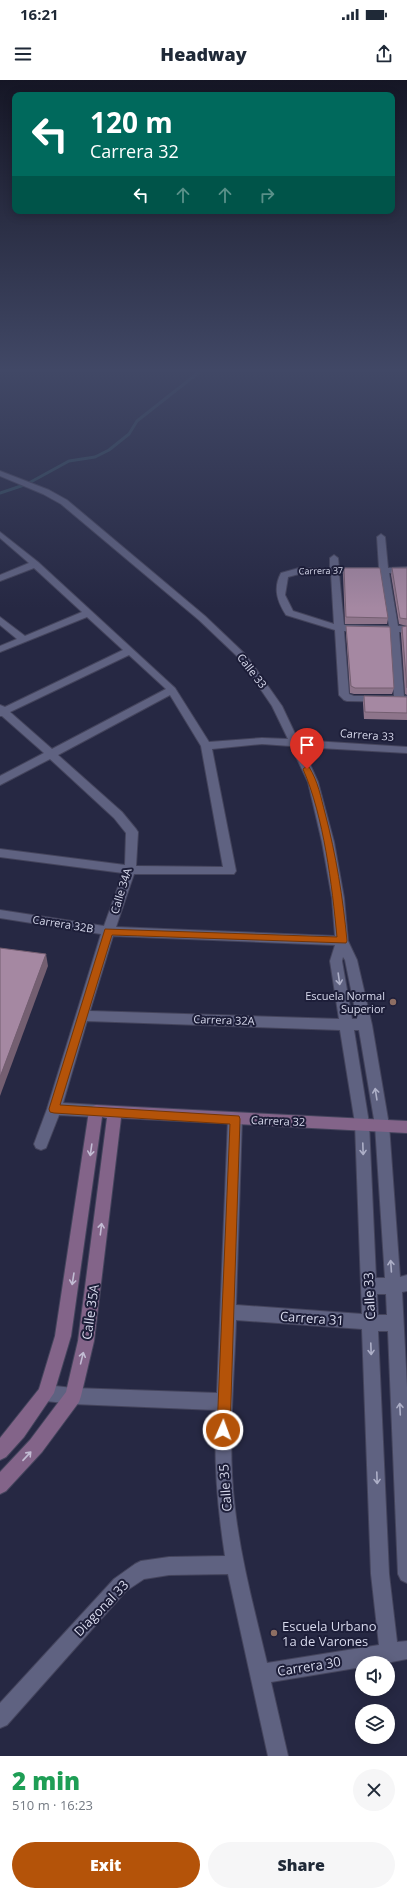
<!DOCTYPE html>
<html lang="en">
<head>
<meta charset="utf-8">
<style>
  :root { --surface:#fff; --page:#f6f6f7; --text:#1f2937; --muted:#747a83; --accent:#b45309 }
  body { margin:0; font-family:"Open Sans",sans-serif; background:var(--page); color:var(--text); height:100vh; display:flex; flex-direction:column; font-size:15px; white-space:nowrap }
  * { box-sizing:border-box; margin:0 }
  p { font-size:13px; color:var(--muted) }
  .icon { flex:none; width:22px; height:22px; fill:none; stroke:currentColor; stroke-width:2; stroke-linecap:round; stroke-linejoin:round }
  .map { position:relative; height:1676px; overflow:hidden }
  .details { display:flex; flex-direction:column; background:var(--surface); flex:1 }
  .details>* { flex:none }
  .hud { position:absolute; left:12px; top:12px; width:383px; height:122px; border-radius:8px; box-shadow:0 2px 10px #0003; background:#00695c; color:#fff; overflow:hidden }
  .controls { position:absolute; left:355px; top:1576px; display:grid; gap:8px }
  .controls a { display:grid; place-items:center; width:40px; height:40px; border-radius:50%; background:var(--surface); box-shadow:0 2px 10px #0003; font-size:20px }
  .pin { position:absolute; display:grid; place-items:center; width:34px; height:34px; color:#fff; margin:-41px -17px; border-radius:50% 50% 50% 0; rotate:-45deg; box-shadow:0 0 4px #0007 }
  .pin .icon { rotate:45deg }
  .me { position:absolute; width:44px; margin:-22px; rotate:2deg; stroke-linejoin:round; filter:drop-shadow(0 0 3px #0008) }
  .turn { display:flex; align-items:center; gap:14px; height:84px; padding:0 12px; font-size:18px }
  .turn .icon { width:52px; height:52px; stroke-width:2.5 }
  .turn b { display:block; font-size:28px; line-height:34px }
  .lanes { display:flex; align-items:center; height:38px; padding:0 12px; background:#0003; justify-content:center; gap:20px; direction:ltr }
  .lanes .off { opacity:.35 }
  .round { display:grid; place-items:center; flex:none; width:42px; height:42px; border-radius:21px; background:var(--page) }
  .summary { display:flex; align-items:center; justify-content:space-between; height:68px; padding:0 12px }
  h1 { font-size:24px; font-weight:800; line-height:30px; color:#1e9e55 }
  .action { display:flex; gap:8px; margin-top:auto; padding:8px 12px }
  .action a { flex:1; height:46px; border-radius:24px; background:var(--accent); color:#fff; font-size:16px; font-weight:800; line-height:46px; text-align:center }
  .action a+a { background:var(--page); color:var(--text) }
  .status { display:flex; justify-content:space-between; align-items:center; height:28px; padding:0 20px; background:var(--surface); direction:ltr }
  .status svg { height:11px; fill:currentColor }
  header { display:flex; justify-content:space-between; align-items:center; height:52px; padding:0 12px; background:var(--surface); font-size:18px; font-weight:800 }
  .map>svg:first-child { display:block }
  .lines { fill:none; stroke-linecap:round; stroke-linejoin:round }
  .stream { stroke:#334a5c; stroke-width:3 }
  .street-casing { stroke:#44445c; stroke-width:2 }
  .secondary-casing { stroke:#44445c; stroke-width:2 }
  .street { fill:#5f6281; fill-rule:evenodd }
  .secondary { fill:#836489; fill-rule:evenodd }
  .wall { fill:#8e758b }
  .shaded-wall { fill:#745f71 }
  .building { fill:#a588a2; stroke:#745f71 }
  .oneway { stroke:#adafc7 }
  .oneway2 { stroke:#c2bcd3 }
  .route { fill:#b45309; stroke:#753606 }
  .education-dot { fill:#8d6e63; stroke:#1d1e39; stroke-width:1.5 }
  .labels { text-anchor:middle; stroke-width:4; stroke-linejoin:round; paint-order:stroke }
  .far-street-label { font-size:9px; fill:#d7d9ec; stroke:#1d1e39 }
  .street-label { font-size:11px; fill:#d7d9ec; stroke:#1d1e39 }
  .poi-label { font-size:11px; fill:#d7d9ec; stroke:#1d1e39; text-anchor:end }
  .near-street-label { font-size:13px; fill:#d7d9ec; stroke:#1d1e39 }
  .near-poi-label { font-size:13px; fill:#d7d9ec; stroke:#1d1e39; text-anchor:start }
</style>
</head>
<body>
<div class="status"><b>16:21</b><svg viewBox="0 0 49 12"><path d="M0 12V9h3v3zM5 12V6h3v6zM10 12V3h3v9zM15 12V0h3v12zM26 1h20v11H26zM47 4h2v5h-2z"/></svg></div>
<header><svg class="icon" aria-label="menu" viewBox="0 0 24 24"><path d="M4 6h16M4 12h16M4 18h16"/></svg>Headway<svg class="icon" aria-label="share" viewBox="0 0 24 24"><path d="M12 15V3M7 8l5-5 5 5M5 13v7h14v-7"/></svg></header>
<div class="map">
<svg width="407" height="1676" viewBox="0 0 407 1676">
  <rect width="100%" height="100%" fill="#262843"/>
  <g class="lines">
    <!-- stream -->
    <path class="stream" d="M0,413L27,404L69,381L95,377L109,370L129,354L137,341L198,293"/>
    <defs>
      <path id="street" d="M0,391L49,410L67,420L205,536L246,575L282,626L298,660L407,667V673L302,667L318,702L334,762L344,818L348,861L357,880L372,945L389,1045L400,1197L407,1195V1211L402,1212L407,1307V1503L401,1500L398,1494L388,1251H378L389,1494L397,1562L407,1561V1579L386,1583H362V1587L271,1602L288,1676H268L228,1494L169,1495L144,1499L126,1511L7,1645L0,1648V1623L114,1499L135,1484L141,1481L169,1477L225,1476C217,1424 214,1382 216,1330L73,1324L46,1321L40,1319L38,1313L40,1307L46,1305L73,1308L217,1313L228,1039L230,1035L235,1033L240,1035L242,1039L236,1225L362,1234L355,1043L340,950L87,941L63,1023L96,1025L101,1027L103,1031L101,1035L96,1037L59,1035L46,1068L41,1070L36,1068L34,1064L47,1029L101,854L0,838V830L104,846L123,793L0,777V769L125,785L126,753L114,738L50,679L0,705V696L44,673L2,636H0V625L5,627L123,570L87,537L0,572V566L17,559L0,545V537L25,556L82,532L34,488L0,501V495L29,483L0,458V452L38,482L175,608L209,662L262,658L288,659L272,626L240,579L199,540L61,424L43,414L0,396ZM129,575L166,609L52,669L10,632ZM170,615L201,666L223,787L136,786L138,752L136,749L122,732L58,675ZM262,664L291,666L308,702L322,762L332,818L335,856L116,847L134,794H234L236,791L212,669ZM113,856L335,865L330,881L339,939L90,931ZM343,877L345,880L357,939H352L342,881ZM354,950H359L375,1045L385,1198H376L369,1043ZM377,1214H386L387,1235H378ZM236,1240L362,1249L371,1494L379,1565L267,1583C255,1532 241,1481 235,1429C227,1367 234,1303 236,1240Z
        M381,454L385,457L388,488L407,487V493H389L398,546H407V552H399L404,616H407V622L347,621L344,620L339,615L335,550L286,535C277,521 273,508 281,493L299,488H330V478L334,475L338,478L339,488H379L377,457ZM331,493L334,544L293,531L285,515L288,497L299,494ZM339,493H380L389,546L344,545ZM344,551L390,552L394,616H354L349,614Z"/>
      <path id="secondary" d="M96,1025L407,1041V1053L121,1038L94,1261L81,1316L79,1322L42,1372L6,1411L0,1414V1392L30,1360L66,1312L78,1261L107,1038L102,1037L71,1256L54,1313L24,1357L6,1377L0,1380V1358L39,1309L55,1256L89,1031L91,1027Z"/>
    </defs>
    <!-- street casing -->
    <use href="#street" class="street-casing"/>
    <!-- secondary casing -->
    <use href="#secondary" class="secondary-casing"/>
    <!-- street -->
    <use href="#street" class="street"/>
    <!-- secondary -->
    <use href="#secondary" class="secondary"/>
  </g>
  <!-- wall -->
  <path class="wall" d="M344,488L388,538L387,544H345L343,495Z
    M392,488H407V546L399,544L391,495Z
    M346,546L394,608L392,614H354L350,613L346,553Z
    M407,546V615L405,614L401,554L402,547Z
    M364,616L407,617V640L364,639L363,623Z"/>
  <!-- shaded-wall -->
  <path class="shaded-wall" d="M46,874L48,886L0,1016V997Z"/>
  <!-- building -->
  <path class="building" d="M344,488H380L388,538L346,537Z
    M392,488H407V539L400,538Z
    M346,546L390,547L394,608H355L351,606Z
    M407,546V608L402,547Z
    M364,616L407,617V633L365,632Z
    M0,868L46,874L0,997Z"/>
  <!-- one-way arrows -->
  <defs><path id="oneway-shaft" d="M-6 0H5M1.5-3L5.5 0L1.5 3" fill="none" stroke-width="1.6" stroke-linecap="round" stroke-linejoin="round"/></defs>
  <g class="oneway">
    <use href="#oneway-shaft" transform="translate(339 899) rotate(82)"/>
    <use href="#oneway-shaft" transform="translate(376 1014) rotate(-99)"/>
    <use href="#oneway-shaft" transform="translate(363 1069) rotate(88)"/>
    <use href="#oneway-shaft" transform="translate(391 1186) rotate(-94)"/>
    <use href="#oneway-shaft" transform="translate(371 1269) rotate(88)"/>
    <use href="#oneway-shaft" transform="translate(400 1329) rotate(-93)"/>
    <use href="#oneway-shaft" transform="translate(377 1398) rotate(88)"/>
  </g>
  <g class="oneway2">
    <use href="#oneway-shaft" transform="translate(91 1070) rotate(98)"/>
    <use href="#oneway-shaft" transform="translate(101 1149) rotate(-83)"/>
    <use href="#oneway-shaft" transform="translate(73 1199) rotate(99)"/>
    <use href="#oneway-shaft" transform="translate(82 1278) rotate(-76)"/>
    <use href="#oneway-shaft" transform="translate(27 1376) rotate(-47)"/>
  </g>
  <!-- sky -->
  <linearGradient id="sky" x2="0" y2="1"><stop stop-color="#151625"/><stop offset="0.55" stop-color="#414866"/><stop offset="1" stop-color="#414866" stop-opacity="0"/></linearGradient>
  <rect width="407" height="528" fill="url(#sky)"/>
  <!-- route -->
  <path class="route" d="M307,686L309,687C318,701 321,718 325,733C336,775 343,818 347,861L346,863L112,855L60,1025L239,1036L240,1039L230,1350L228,1355L223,1357L219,1355L217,1350L230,1044L54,1033L50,1032L49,1029L105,849L337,857C332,805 324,737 303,689Z"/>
  <!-- markers -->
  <g class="education-dot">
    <circle cx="393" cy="922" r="4"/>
    <circle cx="274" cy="1553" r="4"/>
  </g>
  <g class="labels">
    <!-- far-street labels -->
    <g class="far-street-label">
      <text transform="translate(321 491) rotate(-1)" y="3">Carrera 37</text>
    </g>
    <!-- street labels -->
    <g class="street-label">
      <text transform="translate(252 591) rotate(52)" y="4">Calle 33</text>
      <text transform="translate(367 655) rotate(4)" y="4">Carrera 33</text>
      <text transform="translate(121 811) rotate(-73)" y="4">Calle 34A</text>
      <text transform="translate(63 844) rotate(9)" y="4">Carrera 32B</text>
      <text transform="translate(224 940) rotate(2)" y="4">Carrera 32A</text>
      <text transform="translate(278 1041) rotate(2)" y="4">Carrera 32</text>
    </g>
    <!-- poi labels -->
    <g class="poi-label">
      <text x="385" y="920">Escuela Normal<tspan x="385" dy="13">Superior</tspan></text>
    </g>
    <!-- near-street labels -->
    <g class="near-street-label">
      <text transform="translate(369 1216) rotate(-93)" y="5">Calle 33</text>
      <text transform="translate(90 1232) rotate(-82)" y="5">Calle 35A</text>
      <text transform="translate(312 1238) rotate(4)" y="5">Carrera 31</text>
      <text transform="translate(225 1408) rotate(-94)" y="5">Calle 35</text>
      <text transform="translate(101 1528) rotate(-46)" y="5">Diagonal 33</text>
      <text transform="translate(309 1586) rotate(-9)" y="5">Carrera 30</text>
    </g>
    <!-- near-poi labels -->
    <g class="near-poi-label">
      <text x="282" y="1551">Escuela Urbano<tspan x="282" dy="15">1a de Varones</tspan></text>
    </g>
  </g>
</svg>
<div class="controls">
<a><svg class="icon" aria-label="sound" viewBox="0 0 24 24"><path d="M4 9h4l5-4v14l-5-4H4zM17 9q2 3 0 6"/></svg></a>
<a><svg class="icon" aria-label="layers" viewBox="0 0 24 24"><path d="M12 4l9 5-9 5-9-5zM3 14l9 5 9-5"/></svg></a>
</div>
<div class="pin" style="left:307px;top:689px;background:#d93025"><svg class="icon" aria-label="arrive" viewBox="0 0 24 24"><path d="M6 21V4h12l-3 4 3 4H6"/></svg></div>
<svg class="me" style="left:223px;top:1350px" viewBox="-20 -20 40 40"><circle r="17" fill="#b45309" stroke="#fff" stroke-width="3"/><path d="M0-11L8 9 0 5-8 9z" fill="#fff"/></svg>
<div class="hud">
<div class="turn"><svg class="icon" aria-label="left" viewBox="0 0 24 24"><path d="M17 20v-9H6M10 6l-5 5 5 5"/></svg><div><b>120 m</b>Carrera 32</div></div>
<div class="lanes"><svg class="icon" aria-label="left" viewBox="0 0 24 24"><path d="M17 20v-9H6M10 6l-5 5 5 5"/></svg><svg class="icon off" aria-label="ahead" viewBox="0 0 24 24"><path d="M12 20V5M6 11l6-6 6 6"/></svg><svg class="icon off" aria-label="ahead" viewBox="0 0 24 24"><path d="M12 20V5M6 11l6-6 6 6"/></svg><svg class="icon off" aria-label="right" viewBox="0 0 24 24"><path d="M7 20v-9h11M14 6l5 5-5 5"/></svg></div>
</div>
</div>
<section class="details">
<div class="summary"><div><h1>2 min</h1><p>510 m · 16:23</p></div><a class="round"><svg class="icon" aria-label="close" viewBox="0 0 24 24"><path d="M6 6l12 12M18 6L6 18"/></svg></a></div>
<div class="action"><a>Exit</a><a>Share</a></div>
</section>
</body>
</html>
